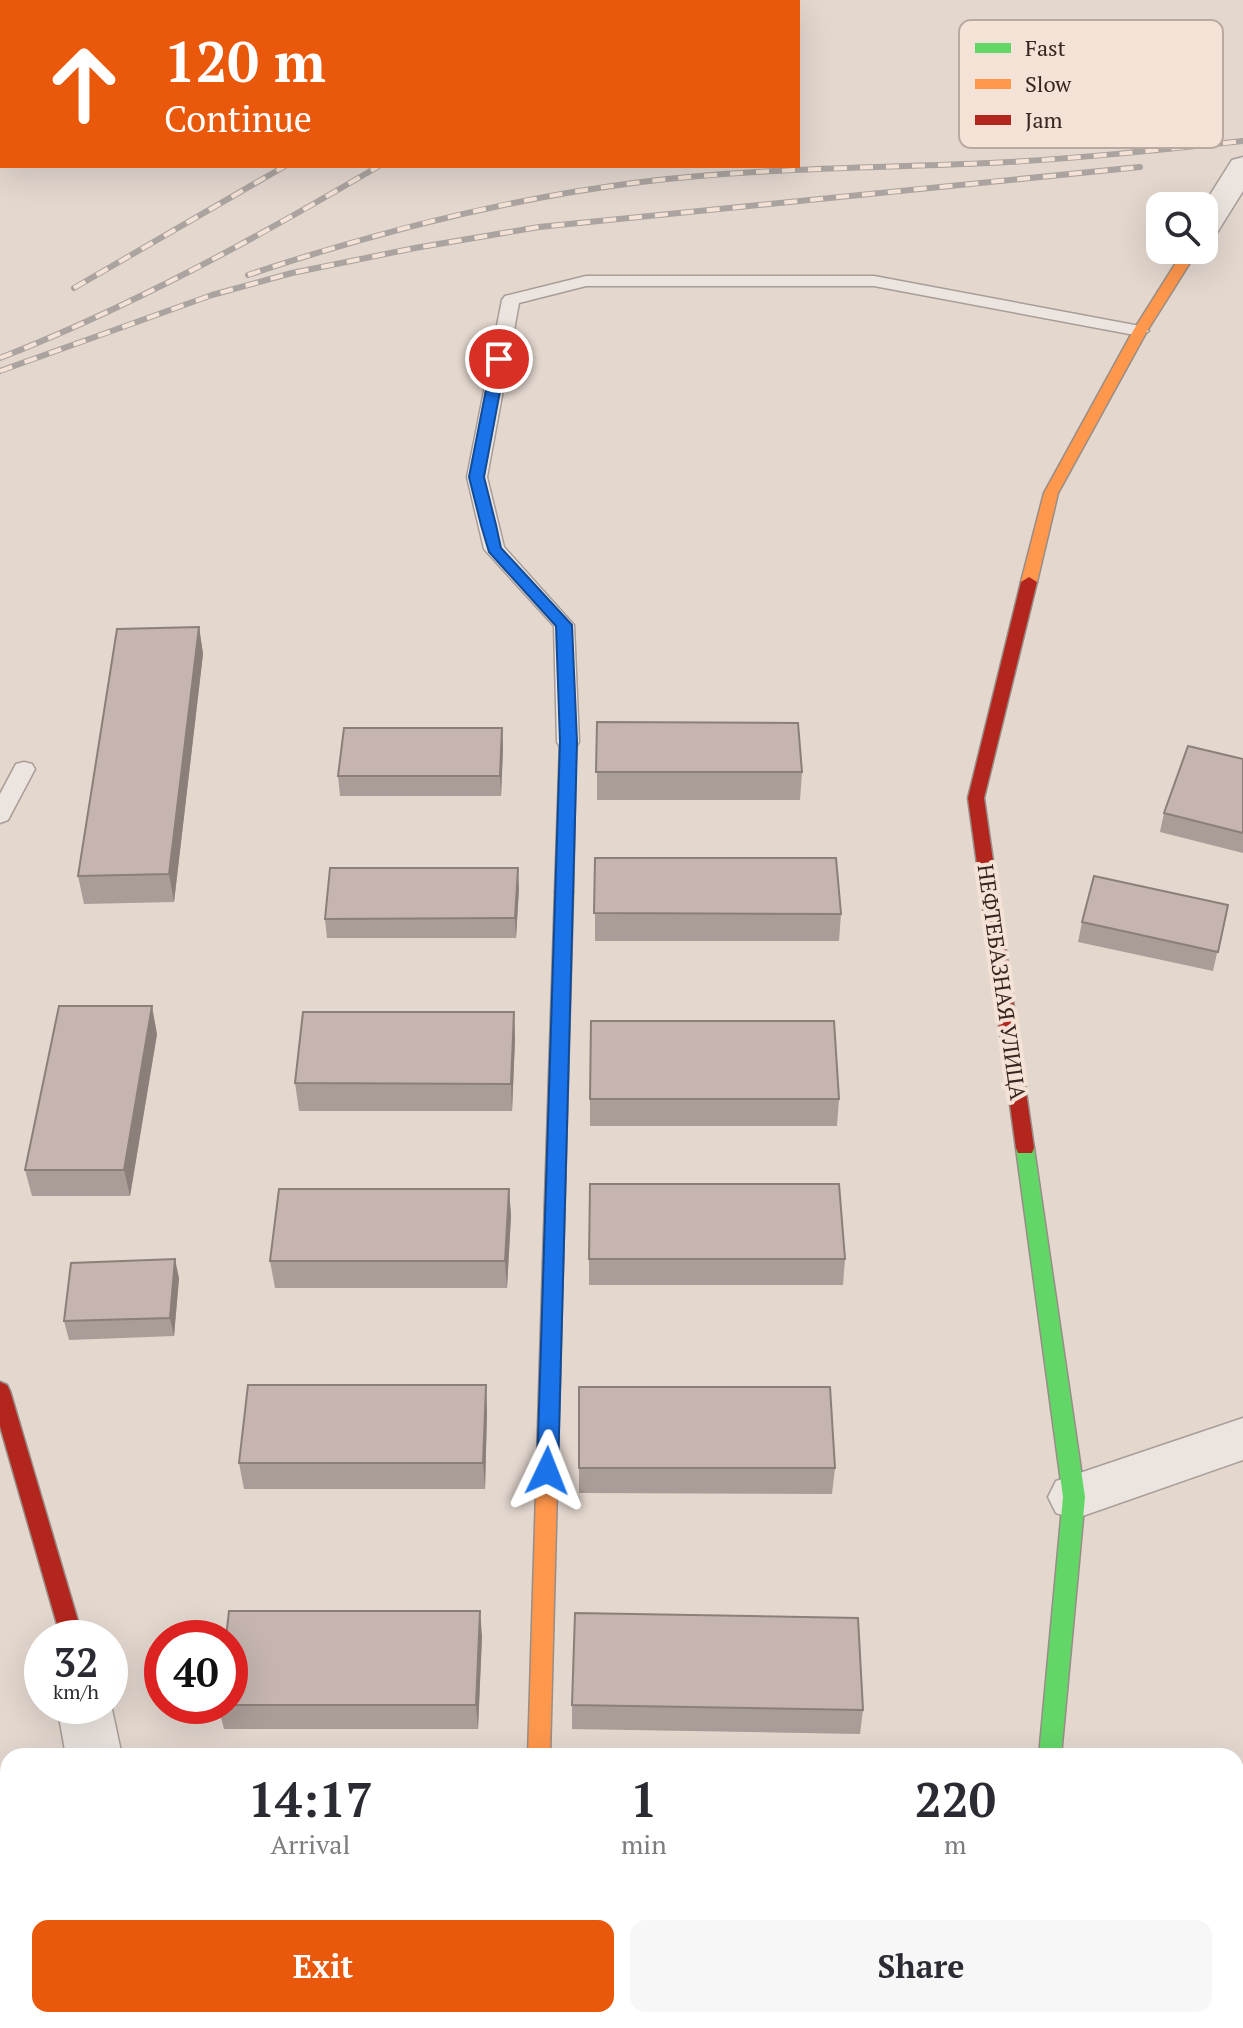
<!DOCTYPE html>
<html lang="en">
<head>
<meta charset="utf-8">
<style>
  :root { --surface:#fff; --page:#f7f7f7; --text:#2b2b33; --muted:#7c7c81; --accent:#ea580c }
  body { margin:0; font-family:"PT Serif",serif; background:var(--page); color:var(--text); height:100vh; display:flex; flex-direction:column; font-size:30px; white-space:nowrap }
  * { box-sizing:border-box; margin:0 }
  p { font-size:26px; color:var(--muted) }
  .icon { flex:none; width:44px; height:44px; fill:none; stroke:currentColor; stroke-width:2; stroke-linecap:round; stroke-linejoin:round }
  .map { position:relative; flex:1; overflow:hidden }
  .details { position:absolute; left:0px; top:1748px; width:1244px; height:280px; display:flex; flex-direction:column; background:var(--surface); border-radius:24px 24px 0 0; box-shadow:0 8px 32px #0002 }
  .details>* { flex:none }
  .banner { position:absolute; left:0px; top:0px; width:800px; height:168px; box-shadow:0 8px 32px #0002; background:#ea580c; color:#fff; overflow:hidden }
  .controls { position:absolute; left:1146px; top:192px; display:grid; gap:16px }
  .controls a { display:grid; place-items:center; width:72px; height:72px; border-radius:16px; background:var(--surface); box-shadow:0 8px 32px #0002; font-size:40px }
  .speed { position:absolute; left:24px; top:1620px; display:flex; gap:16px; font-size:40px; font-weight:700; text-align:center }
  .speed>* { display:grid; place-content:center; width:104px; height:104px; border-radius:50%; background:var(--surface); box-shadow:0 8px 32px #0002; line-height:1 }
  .speed small { font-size:20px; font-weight:400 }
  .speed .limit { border:12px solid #d22; background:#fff; color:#111 }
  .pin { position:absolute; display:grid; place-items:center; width:68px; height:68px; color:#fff; margin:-34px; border:4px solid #fff; border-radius:50%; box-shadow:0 2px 8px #0007 }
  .me { position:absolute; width:88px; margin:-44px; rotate:2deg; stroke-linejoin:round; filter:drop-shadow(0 0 6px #0008) }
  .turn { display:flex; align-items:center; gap:28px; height:168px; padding:0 32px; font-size:36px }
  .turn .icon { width:104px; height:104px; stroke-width:2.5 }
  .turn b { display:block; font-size:56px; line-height:68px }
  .eta { display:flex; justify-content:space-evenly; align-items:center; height:136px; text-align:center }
  .eta b { font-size:48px; font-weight:600; line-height:56px }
  .primary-button { display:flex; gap:16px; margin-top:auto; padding:16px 32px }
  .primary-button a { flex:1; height:92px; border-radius:16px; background:var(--accent); color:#fff; font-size:32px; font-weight:600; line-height:92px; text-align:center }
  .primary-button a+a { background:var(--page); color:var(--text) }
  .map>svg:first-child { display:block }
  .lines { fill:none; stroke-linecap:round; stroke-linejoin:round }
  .lane-casing { stroke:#a89d97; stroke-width:3 }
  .street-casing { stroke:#a89d97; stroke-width:3 }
  .fast-casing { stroke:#988d86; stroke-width:3 }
  .slow-casing { stroke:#988d86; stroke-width:3 }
  .jam-casing { stroke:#988d86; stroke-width:3 }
  .lane { fill:#ebe4df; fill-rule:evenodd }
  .street { fill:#ebe4df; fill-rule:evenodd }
  .fast { fill:#63d668; fill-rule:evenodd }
  .slow { fill:#ff974d; fill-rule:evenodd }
  .jam { fill:#b3261e; fill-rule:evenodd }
  .rail-far1-casing { stroke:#aaa39f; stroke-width:6 }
  .rail-casing { stroke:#aaa39f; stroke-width:10 }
  .rail-far1 { stroke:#f3e2d5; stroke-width:4; stroke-dasharray:13; stroke-linecap:butt }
  .rail { stroke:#f3e2d5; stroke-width:7; stroke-dasharray:22; stroke-linecap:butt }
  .wall { fill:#aa9c96 }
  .shaded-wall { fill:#8b7f7a }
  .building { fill:#c6b5af; stroke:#8b7f7a; stroke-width:2 }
  .route { fill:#1a73e8; stroke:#114b97; stroke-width:2 }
  .labels { text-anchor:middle; stroke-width:8; stroke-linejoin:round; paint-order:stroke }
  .street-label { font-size:22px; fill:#362520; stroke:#f3e2d5 }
  .key { fill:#f3e2d5; stroke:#baa99f; stroke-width:2 }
  .key-label { font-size:22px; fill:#362520 }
</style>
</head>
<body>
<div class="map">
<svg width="1243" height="2028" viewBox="0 0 1243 2028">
  <rect width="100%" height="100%" fill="#e3d7ce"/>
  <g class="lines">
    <defs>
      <path id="lane" d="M586,276H874L1140,326L1149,331L1140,336L874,286H586L519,303L487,477L504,547L574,625L579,742L576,747H560L557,742L554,626L484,549L467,477L502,300L505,296Z
        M24,762L32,764L35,769L8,820L0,823V794L16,764Z
        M8,1819V1849L0,1851V1821Z"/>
      <path id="street" d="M1243,157V191L1215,236L1204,238L1203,206L1232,160Z
        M1243,1418V1460L1074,1519L1056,1513L1048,1497L1056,1481Z
        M110,1700L122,1756H66L57,1706H110Z
        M130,2020H190L192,2028H132Z
        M502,2020H562L561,2028H501Z
        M969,2020H1029L1027,2028H967Z"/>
      <path id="fast" d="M568,737L576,742L573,892L564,898L555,892L560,742Z
        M1025,1141L1032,1143L1034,1148L1085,1497L1061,1756H1039L1063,1497L1016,1148L1018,1143Z"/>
      <path id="slow" d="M1184,250H1198L1147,331L1058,493L1037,582L1029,587L1024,585L1021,582L1044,493L1133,331Z
        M553,1253L560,1255L563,1261L550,1756H528L543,1261L546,1255Z"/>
      <path id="jam" d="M1029,577L1037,582L984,798L1034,1148L1032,1153H1018L1016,1148L968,798L1021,582Z
        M564,886L573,892L563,1261L560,1267L553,1269L546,1267L543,1261L555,892Z
        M0,1382L7,1385L10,1391L83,1638H61L0,1426Z"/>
    </defs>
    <!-- lane casing -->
    <use href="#lane" class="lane-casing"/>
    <!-- street casing -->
    <use href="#street" class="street-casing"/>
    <!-- fast casing -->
    <use href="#fast" class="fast-casing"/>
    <!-- slow casing -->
    <use href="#slow" class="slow-casing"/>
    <!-- jam casing -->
    <use href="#jam" class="jam-casing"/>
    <!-- lane -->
    <use href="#lane" class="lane"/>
    <!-- street -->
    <use href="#street" class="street"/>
    <!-- fast -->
    <use href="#fast" class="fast"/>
    <!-- slow -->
    <use href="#slow" class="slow"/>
    <!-- jam -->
    <use href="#jam" class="jam"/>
    <defs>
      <path id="rail-far1" d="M689,2L695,0
        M248,275C376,232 506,199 641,182C757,168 874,168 990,163C1075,159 1159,150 1243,141
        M74,288L285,166
        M0,358C133,306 256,238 379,166
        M0,371L212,295L292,273L415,248L539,227L1140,167"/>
      <path id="rail" d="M1236,1826L1243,1817
        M1085,2028L1091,2020"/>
    </defs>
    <!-- rail-far1 casing -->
    <use href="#rail-far1" class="rail-far1-casing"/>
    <!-- rail casing -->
    <use href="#rail" class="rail-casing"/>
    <!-- rail-far1 -->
    <use href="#rail-far1" class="rail-far1"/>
    <!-- rail -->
    <use href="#rail" class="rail"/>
  </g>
  <!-- wall -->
  <path class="wall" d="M199,627L203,654L174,902L84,904L78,876Z
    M597,722L802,772L800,800H597Z
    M502,728L503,748L501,796H340L338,776Z
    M1243,759V853L1160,832L1164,813Z
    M595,858L841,914L839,941H595Z
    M519,888L516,938H327L325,919Z
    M1228,905L1213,971L1078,942L1082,922Z
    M514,1012L515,1039L512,1111H299L295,1083Z
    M157,1034L130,1196H32L25,1170Z
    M590,1099H839L837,1126H590Z
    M509,1189L511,1216L507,1288H275L270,1261Z
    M589,1259H845L843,1285H589Z
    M179,1278L174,1336L69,1340L64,1321Z
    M486,1385L487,1411L485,1489H244L239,1463Z
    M579,1468H835L832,1494L579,1493Z
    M482,1636L478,1729H224L218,1706H230V1638Z
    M572,1705L863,1710L860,1734L572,1729Z
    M791,2020H882V2025Z"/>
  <!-- shaded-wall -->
  <path class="shaded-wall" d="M199,627L203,654L174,902L169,874Z
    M502,728L503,748L501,796L500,776Z
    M518,868L519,888L516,938L515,918Z
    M152,1006L157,1034L130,1196L124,1170Z
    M514,1012L515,1039L512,1111L511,1084Z
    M509,1189L511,1216L507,1288L505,1261Z
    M175,1259L179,1278L174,1336L170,1318Z
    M486,1385L487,1411L485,1489L483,1463Z
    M480,1611L482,1636L478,1729L476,1705Z
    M84,2020H91V2028H84Z"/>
  <!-- building -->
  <path class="building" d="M199,627L169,874L78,876L117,629Z
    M597,722L798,723L802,772H596Z
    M344,728H502L500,776H338Z
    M1188,746L1243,759V833L1164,813Z
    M595,858H836L841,914L594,913Z
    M330,868H518L515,918L325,919Z
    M1094,876L1228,905L1218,952L1082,922Z
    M59,1006H152L124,1170H25Z
    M303,1012H514L511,1084L295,1083Z
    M591,1021H834L839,1099H590Z
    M590,1184H839L845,1259H589Z
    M279,1189H509L505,1261H270Z
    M175,1259L170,1318L64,1321L71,1263Z
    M248,1385H486L483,1463H239Z
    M579,1387H830L835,1468H579Z
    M229,1611H480L476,1705H230V1638H226Z
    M575,1613L858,1618L863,1710L572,1705Z
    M8,1995V2020H84V2028H0V1996Z"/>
  <!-- route -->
  <path class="route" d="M499,355L506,359L484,477L496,525L501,548L572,625L577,742L558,1471L555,1477L547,1480L540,1477L537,1471L560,742L556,626L489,552L481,525L469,477L492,359Z"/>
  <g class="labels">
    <!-- street labels -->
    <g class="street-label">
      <text transform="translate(1002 982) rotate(82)" y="8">НЕФТЕБАЗНАЯ УЛИЦА</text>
    </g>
  </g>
  <!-- legend -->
  <rect x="959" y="20" width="264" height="128" rx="12" class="key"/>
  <rect x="975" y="43" width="36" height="10" fill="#63d668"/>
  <rect x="975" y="79" width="36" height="10" fill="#ff974d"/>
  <rect x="975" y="115" width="36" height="10" fill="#b3261e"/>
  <g class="key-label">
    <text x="1025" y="56">Fast</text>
    <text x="1025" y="92">Slow</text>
    <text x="1025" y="128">Jam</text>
  </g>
</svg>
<div class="controls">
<a><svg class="icon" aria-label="search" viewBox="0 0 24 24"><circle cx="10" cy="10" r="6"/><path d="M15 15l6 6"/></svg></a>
</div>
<div class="speed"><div>32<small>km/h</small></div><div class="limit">40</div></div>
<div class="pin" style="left:499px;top:359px;background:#d93025"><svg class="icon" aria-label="arrive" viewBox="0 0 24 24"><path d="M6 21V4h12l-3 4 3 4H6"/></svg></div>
<svg class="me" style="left:547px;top:1471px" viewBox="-20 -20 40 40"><path d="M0-17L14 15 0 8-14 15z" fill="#1a73e8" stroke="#fff" stroke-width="4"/></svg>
<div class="banner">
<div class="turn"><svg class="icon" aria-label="ahead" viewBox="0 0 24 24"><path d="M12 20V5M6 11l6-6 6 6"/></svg><div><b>120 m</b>Continue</div></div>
</div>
<section class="details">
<div class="eta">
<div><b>14:17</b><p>Arrival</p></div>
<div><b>1</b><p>min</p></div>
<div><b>220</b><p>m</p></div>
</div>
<div class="primary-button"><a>Exit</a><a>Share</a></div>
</section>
</div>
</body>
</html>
